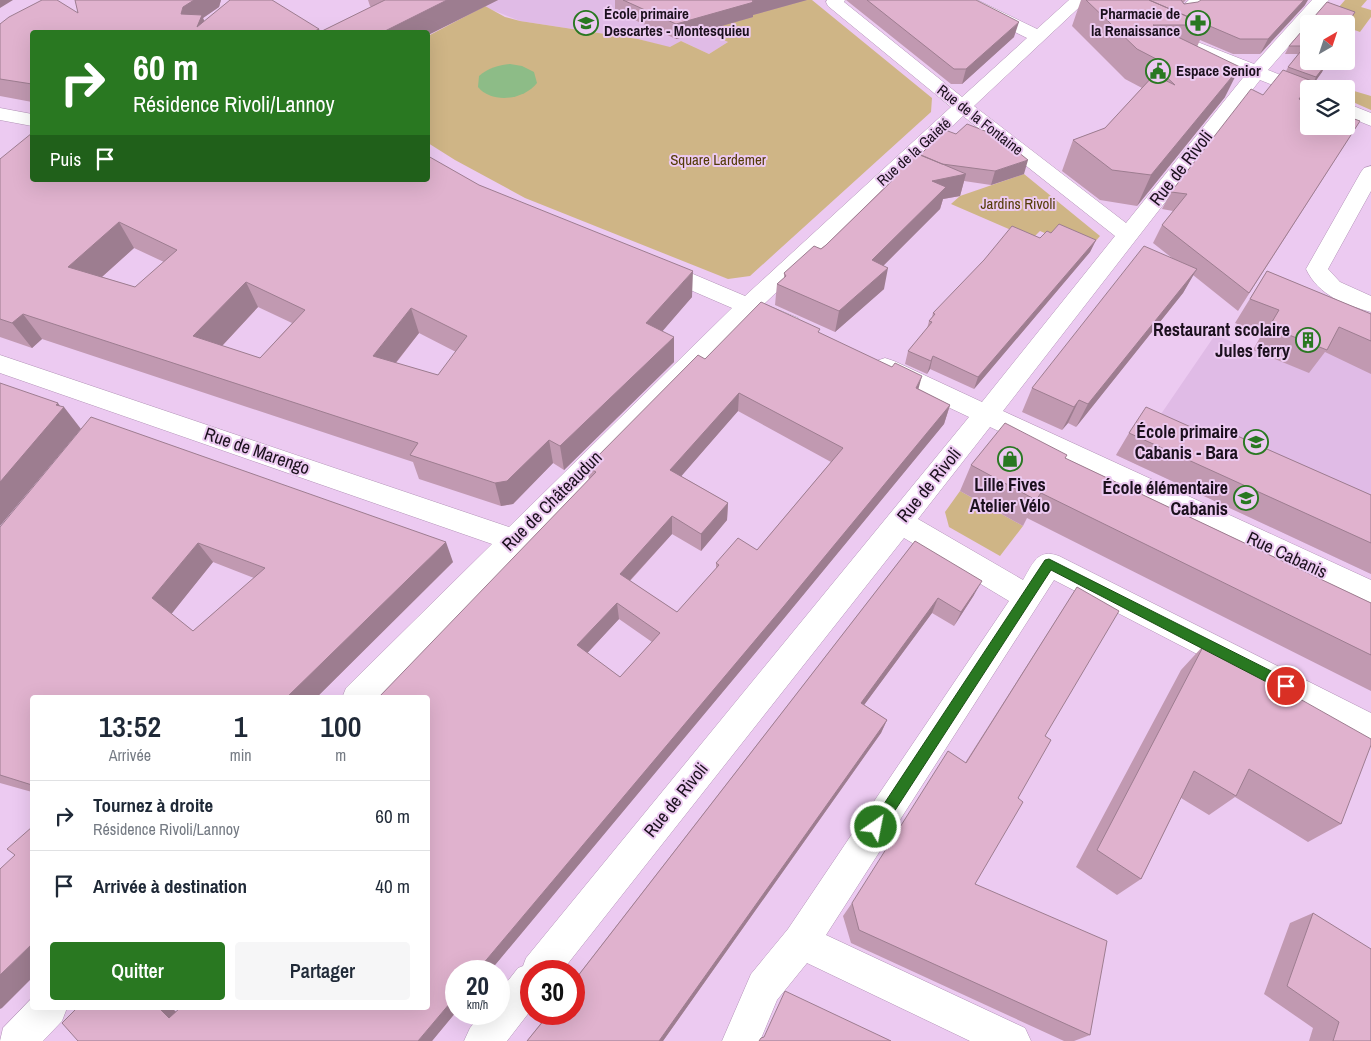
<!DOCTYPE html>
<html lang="fr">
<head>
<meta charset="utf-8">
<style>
  :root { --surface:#fff; --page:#f6f6f7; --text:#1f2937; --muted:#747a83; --line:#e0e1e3; --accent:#297821 }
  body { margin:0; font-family:"Archivo Narrow",sans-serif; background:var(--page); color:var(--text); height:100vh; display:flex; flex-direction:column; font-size:19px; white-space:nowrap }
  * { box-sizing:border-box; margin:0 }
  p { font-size:16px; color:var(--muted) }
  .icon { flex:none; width:28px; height:28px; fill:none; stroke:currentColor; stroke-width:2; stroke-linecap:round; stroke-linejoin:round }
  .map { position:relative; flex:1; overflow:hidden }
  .details { position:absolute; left:30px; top:695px; width:400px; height:315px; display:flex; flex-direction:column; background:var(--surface); border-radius:5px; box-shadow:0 5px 20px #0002 }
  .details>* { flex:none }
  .hud { position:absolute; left:30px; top:30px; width:400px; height:152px; border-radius:5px; box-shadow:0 5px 20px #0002; background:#297821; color:#fff; overflow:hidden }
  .needle { width:32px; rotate:39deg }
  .controls { position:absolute; left:1300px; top:15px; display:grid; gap:10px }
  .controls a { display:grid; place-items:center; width:55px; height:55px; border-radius:5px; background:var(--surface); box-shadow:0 5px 20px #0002; font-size:25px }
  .speed { position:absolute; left:445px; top:960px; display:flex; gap:10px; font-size:25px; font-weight:700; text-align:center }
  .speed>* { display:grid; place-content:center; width:65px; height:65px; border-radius:50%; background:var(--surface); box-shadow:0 5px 20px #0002; line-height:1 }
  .speed small { font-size:12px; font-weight:400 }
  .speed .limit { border:8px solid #d22; background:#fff; color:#111 }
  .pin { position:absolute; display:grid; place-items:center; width:42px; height:42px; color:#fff; margin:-21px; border:2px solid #fff; border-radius:50%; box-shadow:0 1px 5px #0007 }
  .me { position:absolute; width:55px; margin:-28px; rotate:33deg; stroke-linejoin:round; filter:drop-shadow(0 0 4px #0008) }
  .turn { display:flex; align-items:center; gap:18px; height:105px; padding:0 20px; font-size:22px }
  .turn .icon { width:65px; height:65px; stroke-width:2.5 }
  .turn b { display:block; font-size:35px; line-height:42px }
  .then { display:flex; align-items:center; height:48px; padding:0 20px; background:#0003; gap:10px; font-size:19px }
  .eta { display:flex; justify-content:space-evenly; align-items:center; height:85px; text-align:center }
  .eta b { font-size:30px; font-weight:600; line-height:35px }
  .cta { display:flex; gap:10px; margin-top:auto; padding:10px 20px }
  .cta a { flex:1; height:58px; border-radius:5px; background:var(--accent); color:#fff; font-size:20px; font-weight:600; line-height:58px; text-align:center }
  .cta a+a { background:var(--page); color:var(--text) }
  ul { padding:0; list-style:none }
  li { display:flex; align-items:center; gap:15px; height:70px; padding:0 20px; border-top:1px solid var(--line) }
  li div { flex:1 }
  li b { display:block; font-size:19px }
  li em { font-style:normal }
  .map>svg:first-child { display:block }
  .built { fill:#e0bbe6 }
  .green { fill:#cfb586 }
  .water { fill:#8dbc87 }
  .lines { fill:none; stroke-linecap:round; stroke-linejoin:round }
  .minor-casing { stroke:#b292b7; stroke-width:1 }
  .minor { fill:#fff; fill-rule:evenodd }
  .wall { fill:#c199b1; fill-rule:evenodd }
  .shaded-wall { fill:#9d7d90 }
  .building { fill:#e0b2ce; stroke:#9d7d90; fill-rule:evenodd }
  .route { fill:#297821; stroke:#1b4e15 }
  .labels { text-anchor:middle; stroke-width:4; stroke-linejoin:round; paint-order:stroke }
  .far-poi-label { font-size:15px; font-weight:bold; fill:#1b101d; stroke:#eccaf1; text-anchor:start }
  .far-street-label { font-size:15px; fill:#1b101d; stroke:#eccaf1 }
  .far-park-label { font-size:15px; fill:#533b07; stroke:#eccaf1 }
  .street-label { font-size:18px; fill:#1b101d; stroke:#eccaf1 }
  .poi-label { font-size:18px; font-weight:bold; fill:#1b101d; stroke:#eccaf1; text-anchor:end }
</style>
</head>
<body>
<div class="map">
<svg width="1371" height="1041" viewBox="0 0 1371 1041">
  <rect width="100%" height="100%" fill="#eccaf1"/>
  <!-- built -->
  <path class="built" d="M467,0H677L687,23L728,42L709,54L681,41L670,48L638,39L520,21Z
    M1278,306L1371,346V574L1116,455L1126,439L1146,436L1215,335L1253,350Z"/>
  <!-- green -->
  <path class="green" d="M778,0H812L932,98L931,112L750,276L728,279L525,198L455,160L428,143V36L485,6L505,17L520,21L638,39L670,47L681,41L709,54L728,42L697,28Z
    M1345,0H1367L1361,7L1371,10V17L1360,32L1346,27L1351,20L1333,14Z
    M1317,80L1371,96V110L1346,99V89H1322L1312,84Z
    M1024,174L1100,236L1087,251L1040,231L1032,239L951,204L960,196Z
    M960,491L1023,526L1000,556L949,527L945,512Z"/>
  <!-- water -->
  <path class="water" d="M510,64L522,66L534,72L537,83C524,100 492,104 478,87L479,76C488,68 498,65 510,64Z"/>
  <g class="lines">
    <defs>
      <path id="minor" d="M827,0H845L844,2L962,97L1027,38L958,4L956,0H977L1037,29L1069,0H1087L974,106L1126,223L1246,74L1183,49L1180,45L1183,41L1189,40L1195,41L1254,64L1312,0H1329L1268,70L1315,89H1309V99L1260,80L1003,411L1371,580V607L990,427L918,519L1023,580C1033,564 1037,548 1059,556L1371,713V744L1054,580L826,935L1025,1028L1031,1041H970L807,963L777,1000L760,1041H722L751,974L788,929L1009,601L904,538L562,971H531V1010L507,1041H464L470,1028L481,1014H499V992L518,968L523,966L526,958L969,417L876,373L873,367L876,361L885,358L894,361L982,402L1115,236L963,116L764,304L798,318L802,324L798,330L790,332L751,317L378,698H342L346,688L492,544L0,373V355L509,527L732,308L651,273L648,268L651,263L659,261L667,263L745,296L951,107L828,6L826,2Z
        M1189,0H1207C1201,10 1190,20 1178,17L1175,13Z
        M1346,103L1371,113V126L1346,116Z
        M0,108L32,114V126L0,120Z
        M1371,166V191L1328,269L1340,282L1371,296V312C1344,304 1319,296 1306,269L1361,172L1364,168Z
        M32,998V1008H67L62,1021L43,1041H0L3,1028Z"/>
    </defs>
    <!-- minor casing -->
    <use href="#minor" class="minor-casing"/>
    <!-- minor -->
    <use href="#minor" class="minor"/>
  </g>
  <!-- wall -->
  <path class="wall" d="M75,0H221L219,7L203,18L204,21L319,29L320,32L371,7L370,6L368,0H498L428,35L32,32V102L0,96V24L78,13Z
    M615,0H807L753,15V17L676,39L615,11Z
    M846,0H976L1014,37L962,84H951Z
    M1081,0H1186L1183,3L1184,4L1305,5L1260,54H1233L1200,40L1197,47L1225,97L1137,206L1100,200L1062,171L1073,140L1105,128L1142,88L1125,79L1072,26Z
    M1355,12L1346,27V24L1324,62L1322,72L1312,86L1310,85L1301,100L1360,121L1238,311L1193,275L1183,293L1076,427L1068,423L1062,430L1022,412L1032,388L1172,258L1153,243L1162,225L1173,211L1162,209L1171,192L1286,71L1288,67L1298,54H1285L1289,46Z
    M920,155L1024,174L991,185L964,181L960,196L943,199L940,209L884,265V289L835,332L775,305L777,284L784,278V273L826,245L888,184L890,174Z
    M0,159L32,180L479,185L692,297L662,331L674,362L564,470L553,463L513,504L501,506L419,479L413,462L42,339L32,348L0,337ZM134,248L164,262L135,287L102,277ZM258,307L292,323L260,358L222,346ZM419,333L456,352L438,375L396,363Z
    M1051,233L1096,240L1090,252L974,389L930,369L927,374L905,364L908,351L927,329L929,321L932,317L933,313L1040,238Z
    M1267,271L1371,314V374L1325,352L1309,373L1253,350L1262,334L1235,323Z
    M820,333L919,389L950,405L944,424L781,622L490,971H456V1012L432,1041H78L77,1008H172L176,1012L428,1008L589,480L587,467L705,359ZM738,411L831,462L757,550L716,563V569L677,612L630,581L672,534L701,551L727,520L728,503L681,476ZM619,619L652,642L620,677L587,653Z
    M1217,427L1371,495V574L1116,455L1129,433L1214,432Z
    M1067,455L1065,458L1371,603V691L1027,518L1023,526L960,491L971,465Z
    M0,527L453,562L316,698H32V792L0,783ZM213,562L254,578L193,631L171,614Z
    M915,541L974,595L954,626L932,613L864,705L887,720L881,733L663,1041H527Z
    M1077,587L1045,736L1018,798L975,884L1090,1035L1074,1041H1064L851,943L843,916L852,903L965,763Z
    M1204,645L1341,824L1308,842L1235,797L1209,815L1181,798L1141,879L1117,895L1076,867L1181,670Z
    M1313,913L1371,1041H1309L1313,1028L1264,994L1290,923Z"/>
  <!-- shaded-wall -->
  <path class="shaded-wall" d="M0,0H13L0,8Z
    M194,0H221L219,7L203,18L209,32L197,27L181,14L183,7Z
    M447,0H498L428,35V32H383Z
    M754,0H807L753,15V17L676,39V24Z
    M1304,0H1308L1305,5L1260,54L1268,39Z
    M1019,22L1014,37L962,84L966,69Z
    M319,29L320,32H313Z
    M1327,63L1322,72L1312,86L1316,77Z
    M1240,67L1225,97L1137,206L1151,175Z
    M1312,81L1302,98L1289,117L1299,99Z
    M1028,160L1024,174L991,185L995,171Z
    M966,174L960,196L943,199L940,209L868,281L872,260L932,181Z
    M119,222L134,248L85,292L68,267Z
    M1096,240L1090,252L974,389L978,377Z
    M888,268L884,289L835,332L839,311Z
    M1197,269L1183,293L1076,427L1088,404Z
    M693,271L692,297L648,348L646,323Z
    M246,282L258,307L208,361L193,336Z
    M411,308L419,333L382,380L373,356Z
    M23,314L42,339L32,348L12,323Z
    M674,337V362L564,470L560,446Z
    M933,356L930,369L927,374L931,361Z
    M922,376L917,394L916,388Z
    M739,393L738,411L671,488L670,470Z
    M1079,400L1068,423L1062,430L1074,407Z
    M58,403L62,409L64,407L81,429L0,526V482Z
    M950,405L944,424L781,622L490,971H477Z
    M549,440L553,463L513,504L501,506L495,483Z
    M1041,493L1027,518L1023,526L1036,500Z
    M728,503L727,520L701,551V534Z
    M672,516V534L621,590L620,574Z
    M446,542L453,562L316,698H286Z
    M198,543L213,562L169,617L152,598Z
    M982,581L974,595L954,626L961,612Z
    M938,598L932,613L856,716L861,703Z
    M617,603L619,619L580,661L577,645Z
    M887,720L881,733L663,1041H659Z
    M32,944V978L2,1008L0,1009V975Z
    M456,996V1012L432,1041H418Z
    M159,1008H172L188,1024L169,1018Z"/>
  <!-- building -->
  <path class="building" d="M42,0H57L78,13L75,0H194L183,7L181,14L202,15L197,27L230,0H272L319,29L313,32H32V84L0,79V24L9,17Z
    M385,0H447L383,32H320Z
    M623,0H754L752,1L754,2L676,24Z
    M867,0H976L1019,22L966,69H954Z
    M1086,0H1149L1207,25H1153L1240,67L1151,175L1112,170L1073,140L1105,128L1154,75L1175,85L1158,69L1164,63L1137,49Z
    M1149,0H1181L1184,4L1198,2L1201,0H1304L1268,39H1240Z
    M1327,2L1355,12L1346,26V24H1309V61H1324L1323,62L1327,63L1316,77L1288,67L1305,46H1289Z
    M1283,70L1312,81L1299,99L1309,103V126H1346V116L1360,121L1249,293L1162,225L1187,194L1171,192L1251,89L1263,95Z
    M967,124L998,136L1028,160L995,171L942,164L920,155L945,130L956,134Z
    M32,133V180H428V156L479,185L693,271L646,323L674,337L560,446L549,440L507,481L495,483L410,455L418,443L23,314L12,323L0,319V159ZM119,222L177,250L135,287L68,267ZM246,282L305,310L260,358L193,336ZM411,308L467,336L438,375L373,356Z
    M914,152L966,174L932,181L946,187L872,260L888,268L839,311L777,284L786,276L784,273L814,246L821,249L826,245L896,177L890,174Z
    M1059,224L1096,240L978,377L933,356L931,361L908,351L932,322L929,321L935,314L933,313L984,260L1012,226L1040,238L1047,231L1051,233Z
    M1144,246L1197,269L1088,404L1079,400L1074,407L1032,388Z
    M1267,271L1371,314V341L1339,327L1327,350L1269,327L1279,310L1250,299Z
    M761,302L820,329L818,332L892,367L895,363L922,376L916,388L950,405L784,606L477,971H456V996L418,1041H78L62,1023L77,1008H159L169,1018L180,1008H428V698H378L596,472L587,467L698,355L705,359ZM739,393L843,448L757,550L738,538L716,563L719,565L677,612L620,574L672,516L701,534L728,503L670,470ZM617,603L660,633L620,677L577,645Z
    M0,383L58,403L56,405L64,407L0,482Z
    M1146,407L1202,432L1205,428L1214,432L1217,427L1371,495V543L1129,433Z
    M91,417L446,542L286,698H32V785L0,775V527ZM198,543L265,568L193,631L152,598Z
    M1005,423L1067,455L1065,458L1371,603V655L1041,493L1036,500L971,465Z
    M915,541L982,581L961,612L938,598L861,703L887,720L659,1041H527L549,1014H574V981Z
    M1077,587L1119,611L1045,736L1051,740L1018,798L1023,802L975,884L1107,941L1090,1035L859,930L852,903L948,751L966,763Z
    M1204,645L1371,739V745L1341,824L1249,769L1236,796L1194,771L1141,879L1097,850Z
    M32,823V944L0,975V869L15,855L7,849L32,827L30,825Z
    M1313,913L1371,949V1041H1333L1339,1022L1287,986Z
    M785,991L891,1041H759L761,1038L764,1037Z"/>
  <!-- route -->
  <path class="route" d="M1049,559L1291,681L1293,686L1291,690L1286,691L1282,690L1051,570L881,832L876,834L872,832L870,827L872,822L1045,560Z"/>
  <!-- icons -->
  <defs>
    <symbol id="school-ring" viewBox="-11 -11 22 22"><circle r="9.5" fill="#eccaf1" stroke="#297821" stroke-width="1.5"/><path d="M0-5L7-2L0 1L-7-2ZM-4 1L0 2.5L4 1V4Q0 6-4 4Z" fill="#297821"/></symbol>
    <symbol id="pharmacy-ring" viewBox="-11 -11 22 22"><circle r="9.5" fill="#eccaf1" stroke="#297821" stroke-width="1.5"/><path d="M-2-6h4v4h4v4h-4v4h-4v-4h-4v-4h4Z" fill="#297821"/></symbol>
    <symbol id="civic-ring" viewBox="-11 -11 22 22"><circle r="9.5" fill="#eccaf1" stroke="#297821" stroke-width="1.5"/><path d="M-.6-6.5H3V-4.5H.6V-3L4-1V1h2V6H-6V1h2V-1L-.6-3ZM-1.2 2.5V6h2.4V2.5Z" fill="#297821"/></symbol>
    <symbol id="building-ring" viewBox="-11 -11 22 22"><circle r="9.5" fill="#eccaf1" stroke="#297821" stroke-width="1.5"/><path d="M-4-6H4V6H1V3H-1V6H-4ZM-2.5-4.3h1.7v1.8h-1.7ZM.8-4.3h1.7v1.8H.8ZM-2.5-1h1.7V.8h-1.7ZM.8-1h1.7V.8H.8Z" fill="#297821"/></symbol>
    <symbol id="shop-ring" viewBox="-11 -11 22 22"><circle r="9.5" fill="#eccaf1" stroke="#297821" stroke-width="1.5"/><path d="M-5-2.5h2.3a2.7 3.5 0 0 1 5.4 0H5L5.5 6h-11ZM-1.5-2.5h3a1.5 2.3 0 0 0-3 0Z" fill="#297821"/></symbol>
  </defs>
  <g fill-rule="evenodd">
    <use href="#school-ring" x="572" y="9" width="28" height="28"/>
    <use href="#pharmacy-ring" x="1184" y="9" width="28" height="28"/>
    <use href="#civic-ring" x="1144" y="57" width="28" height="28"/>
    <use href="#building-ring" x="1294" y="326" width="28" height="28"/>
    <use href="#school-ring" x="1242" y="428" width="28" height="28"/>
    <use href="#shop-ring" x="996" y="445" width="28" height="28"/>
    <use href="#school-ring" x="1232" y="484" width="28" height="28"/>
  </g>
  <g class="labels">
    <!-- far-poi labels -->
    <g class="far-poi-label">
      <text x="604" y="19">École primaire<tspan x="604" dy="17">Descartes - Montesquieu</tspan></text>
      <text x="1180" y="19" text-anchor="end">Pharmacie de<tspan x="1180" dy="17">la Renaissance</tspan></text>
      <text x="1176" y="76">Espace Senior</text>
    </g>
    <!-- far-street labels -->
    <g class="far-street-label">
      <text transform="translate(980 120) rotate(38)" y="5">Rue de la Fontaine</text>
      <text transform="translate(914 152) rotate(-42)" y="5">Rue de la Gaieté</text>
    </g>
    <!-- far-park labels -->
    <g class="far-park-label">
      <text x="718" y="165">Square Lardemer</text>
      <text x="1018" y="209">Jardins Rivoli</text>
    </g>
    <!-- street labels -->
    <g class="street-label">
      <text transform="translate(1181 168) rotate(-52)" y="6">Rue de Rivoli</text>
      <text transform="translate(257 451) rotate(19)" y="6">Rue de Marengo</text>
      <text transform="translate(929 485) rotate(-51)" y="6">Rue de Rivoli</text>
      <text transform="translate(552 501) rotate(-45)" y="6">Rue de Châteaudun</text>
      <text transform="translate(1287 555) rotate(25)" y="6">Rue Cabanis</text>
      <text transform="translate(676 800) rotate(-51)" y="6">Rue de Rivoli</text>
    </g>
    <!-- poi labels -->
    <g class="poi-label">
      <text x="1290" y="336">Restaurant scolaire<tspan x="1290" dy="21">Jules ferry</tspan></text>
      <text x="1238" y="438">École primaire<tspan x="1238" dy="21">Cabanis - Bara</tspan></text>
      <text x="1010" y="491" text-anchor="middle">Lille Fives<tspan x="1010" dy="21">Atelier Vélo</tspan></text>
      <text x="1228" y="494">École élémentaire<tspan x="1228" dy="21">Cabanis</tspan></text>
    </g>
  </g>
</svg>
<div class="controls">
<a><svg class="needle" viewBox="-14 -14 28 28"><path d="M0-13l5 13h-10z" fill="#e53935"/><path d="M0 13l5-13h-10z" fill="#747a83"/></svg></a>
<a><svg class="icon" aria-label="layers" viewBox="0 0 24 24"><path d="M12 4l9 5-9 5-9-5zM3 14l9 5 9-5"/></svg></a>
</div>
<div class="speed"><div>20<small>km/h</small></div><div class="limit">30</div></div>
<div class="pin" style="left:1286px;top:686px;background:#d93025"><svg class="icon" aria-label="arrive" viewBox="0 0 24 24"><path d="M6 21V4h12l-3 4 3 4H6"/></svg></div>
<svg class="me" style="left:876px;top:827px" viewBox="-20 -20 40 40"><circle r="17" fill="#297821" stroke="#fff" stroke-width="3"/><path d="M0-11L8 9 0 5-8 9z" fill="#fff"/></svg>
<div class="hud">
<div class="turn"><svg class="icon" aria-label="right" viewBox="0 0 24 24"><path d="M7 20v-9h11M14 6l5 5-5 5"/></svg><div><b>60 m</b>Résidence Rivoli/Lannoy</div></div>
<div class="then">Puis<svg class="icon" aria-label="arrive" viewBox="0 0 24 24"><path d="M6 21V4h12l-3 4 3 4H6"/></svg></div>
</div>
<section class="details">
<div class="eta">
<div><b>13:52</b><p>Arrivée</p></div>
<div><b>1</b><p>min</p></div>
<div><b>100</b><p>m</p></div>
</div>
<ul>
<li><svg class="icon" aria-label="right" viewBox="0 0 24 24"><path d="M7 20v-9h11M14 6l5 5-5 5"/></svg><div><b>Tournez à droite</b><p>Résidence Rivoli/Lannoy</p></div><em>60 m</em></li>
<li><svg class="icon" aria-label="arrive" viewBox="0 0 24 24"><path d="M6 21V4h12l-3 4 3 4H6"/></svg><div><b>Arrivée à destination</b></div><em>40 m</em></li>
</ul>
<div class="cta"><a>Quitter</a><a>Partager</a></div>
</section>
</div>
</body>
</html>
